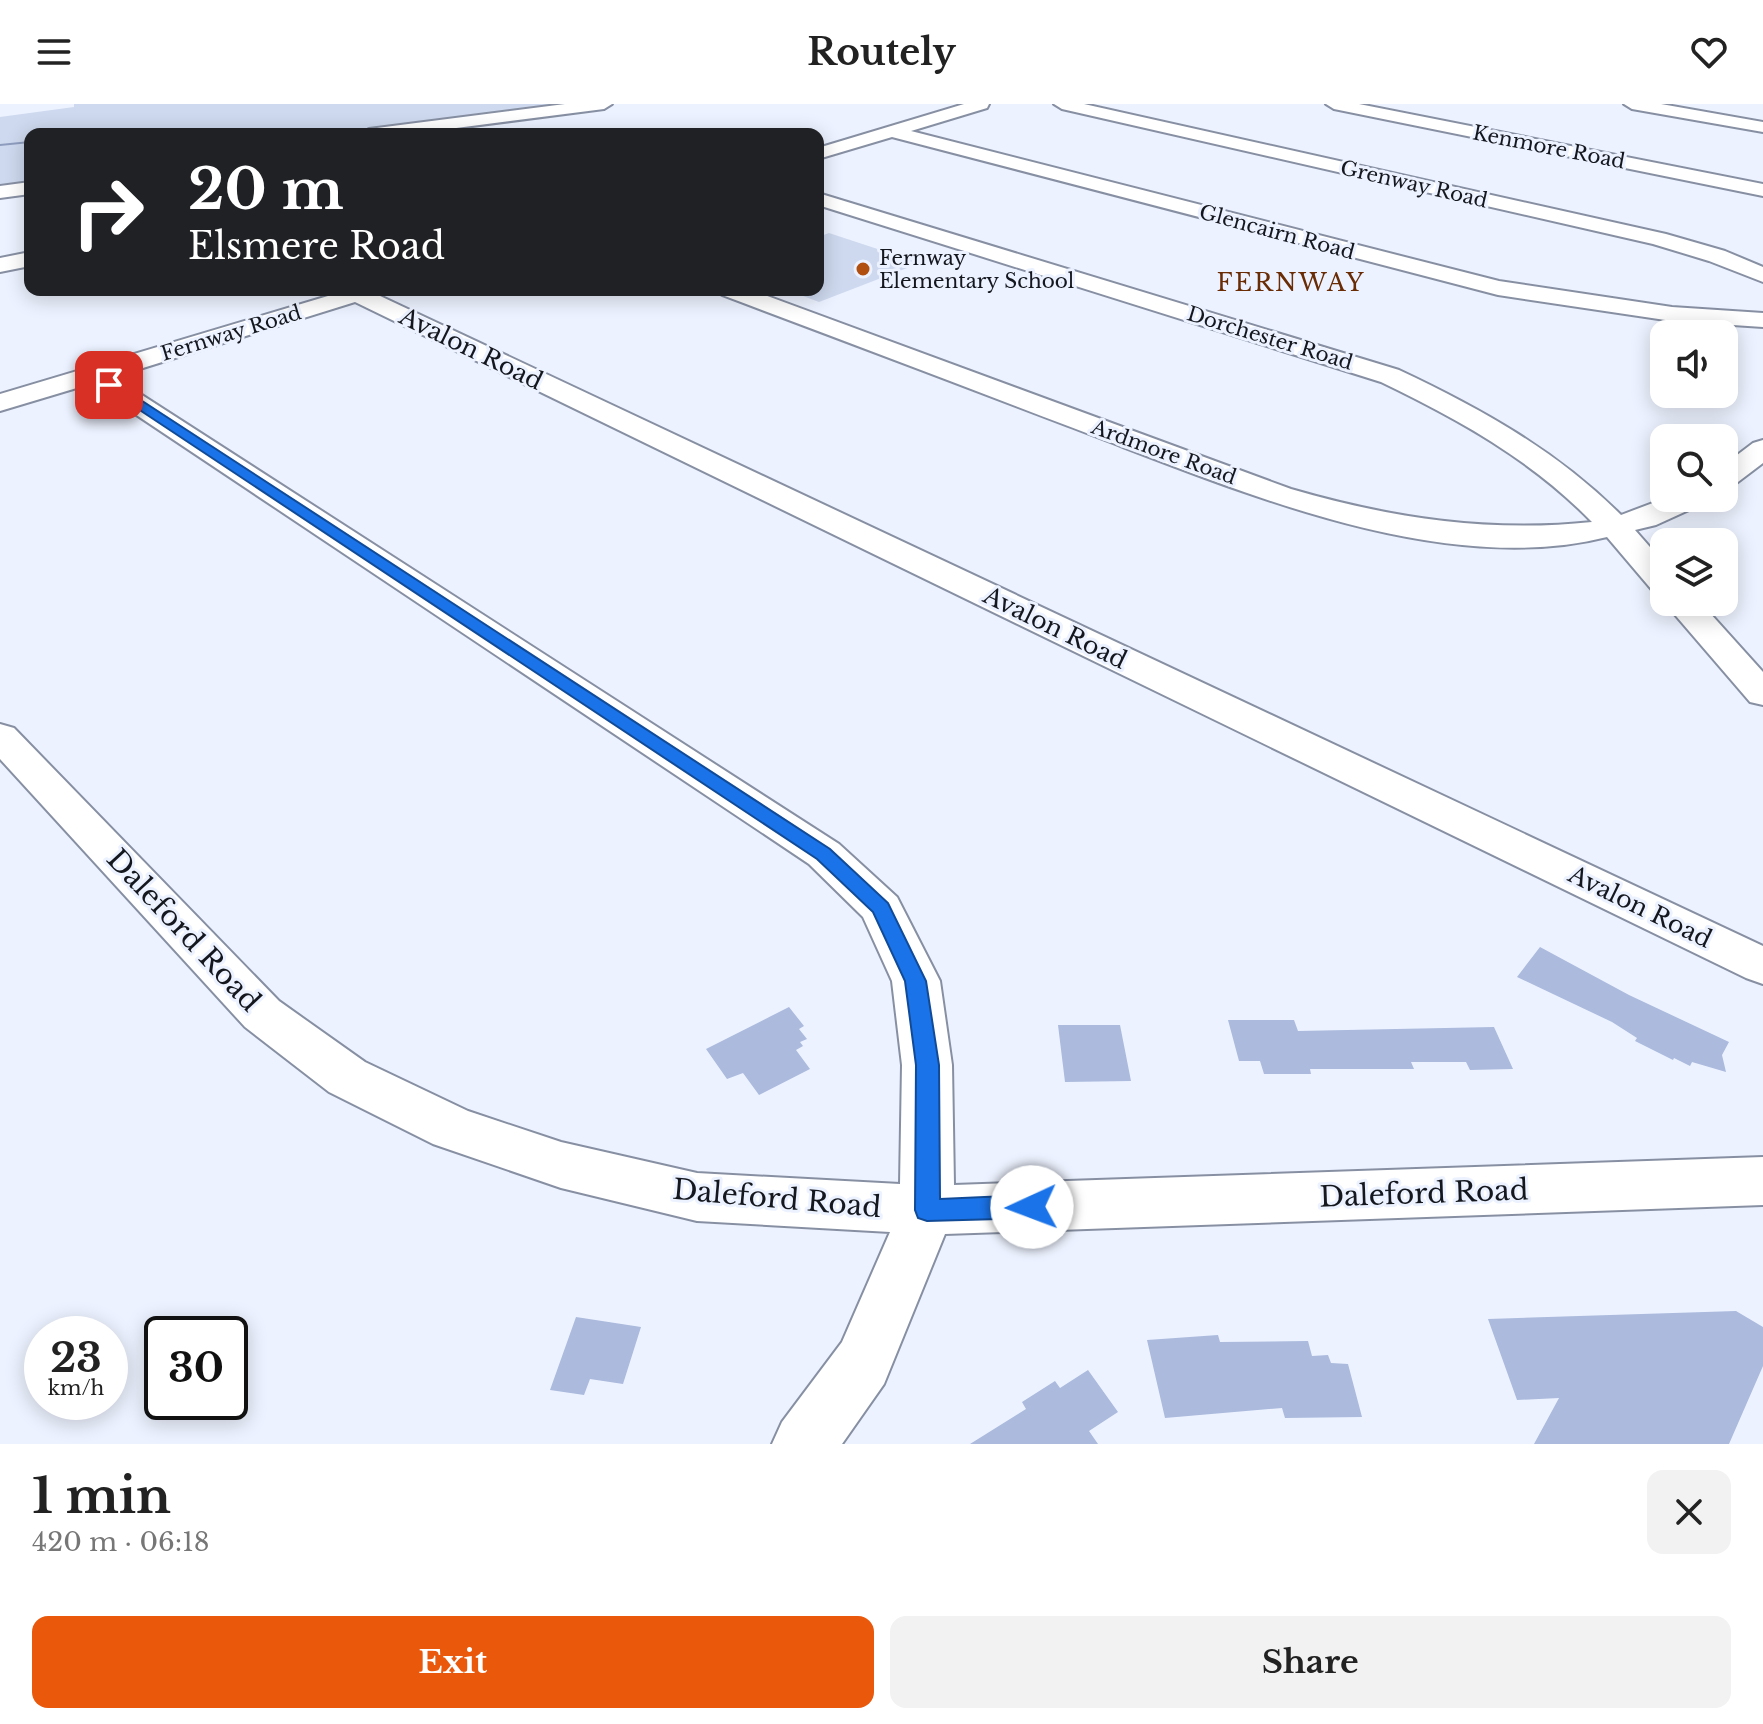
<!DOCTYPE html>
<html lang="en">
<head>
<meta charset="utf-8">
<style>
  :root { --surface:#fff; --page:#f2f2f2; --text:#222; --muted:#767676; --accent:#ea580c }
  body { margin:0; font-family:"Libre Baskerville",serif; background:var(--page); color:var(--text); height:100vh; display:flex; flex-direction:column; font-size:30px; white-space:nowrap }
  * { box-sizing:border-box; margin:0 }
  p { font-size:26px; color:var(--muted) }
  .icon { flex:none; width:44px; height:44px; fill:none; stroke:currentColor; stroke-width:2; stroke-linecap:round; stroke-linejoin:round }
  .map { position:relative; height:1340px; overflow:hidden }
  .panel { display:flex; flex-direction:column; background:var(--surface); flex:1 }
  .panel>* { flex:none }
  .hud { position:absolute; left:24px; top:24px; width:800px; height:168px; border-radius:16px; box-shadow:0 4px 20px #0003; background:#202124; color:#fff; overflow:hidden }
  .controls { position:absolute; left:1650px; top:216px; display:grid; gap:16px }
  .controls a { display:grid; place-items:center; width:88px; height:88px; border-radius:16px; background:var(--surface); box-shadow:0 4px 20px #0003; font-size:40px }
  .speed { position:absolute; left:24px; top:1212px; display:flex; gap:16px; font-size:40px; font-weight:700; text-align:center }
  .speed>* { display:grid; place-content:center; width:104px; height:104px; border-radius:50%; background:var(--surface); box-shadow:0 4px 20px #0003; line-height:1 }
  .speed small { font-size:20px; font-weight:400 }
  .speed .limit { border:4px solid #111; border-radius:12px; background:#fff; color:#111 }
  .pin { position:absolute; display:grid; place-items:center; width:68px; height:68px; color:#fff; margin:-34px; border-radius:16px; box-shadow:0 4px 12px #0006 }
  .me { position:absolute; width:88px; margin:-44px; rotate:268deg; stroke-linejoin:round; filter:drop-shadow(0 0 6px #0008) }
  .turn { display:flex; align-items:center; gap:28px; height:168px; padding:0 32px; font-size:36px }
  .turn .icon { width:104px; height:104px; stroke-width:2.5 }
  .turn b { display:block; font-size:56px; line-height:68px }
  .round { display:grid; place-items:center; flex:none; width:84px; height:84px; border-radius:16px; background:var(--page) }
  .head { display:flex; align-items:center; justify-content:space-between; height:136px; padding:0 32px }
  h1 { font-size:48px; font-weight:800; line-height:60px }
  .button { display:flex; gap:16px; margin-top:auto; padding:16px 32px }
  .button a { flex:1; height:92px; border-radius:16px; background:var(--accent); color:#fff; font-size:32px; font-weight:800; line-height:92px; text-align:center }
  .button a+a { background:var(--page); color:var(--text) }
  header { display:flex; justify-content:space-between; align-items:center; height:104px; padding:0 32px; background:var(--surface); font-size:36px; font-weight:800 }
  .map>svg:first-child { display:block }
  .green { fill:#ced9ef }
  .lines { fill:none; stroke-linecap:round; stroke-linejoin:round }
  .stream { fill:#8e9cbd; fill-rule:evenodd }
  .building { fill:#abbadd }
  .minor-casing { stroke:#8790a3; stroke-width:4 }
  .minor { fill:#fff; fill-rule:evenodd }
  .route { fill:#1a73e8; stroke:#114b97; stroke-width:2 }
  .poi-dot { fill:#b04f10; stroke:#ecf2ff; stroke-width:3 }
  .labels { text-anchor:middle; stroke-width:6; stroke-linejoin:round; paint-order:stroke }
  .far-street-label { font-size:20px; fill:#14171e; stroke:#ecf2ff }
  .far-poi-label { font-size:20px; fill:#14171e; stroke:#ecf2ff; text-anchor:start }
  .far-quarter-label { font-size:24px; letter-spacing:2px; fill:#6a2c05; stroke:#ecf2ff }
  .street-label { font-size:24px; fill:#14171e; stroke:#ecf2ff }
  .near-street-label { font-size:28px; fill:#14171e; stroke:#ecf2ff }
</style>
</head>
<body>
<header><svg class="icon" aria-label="menu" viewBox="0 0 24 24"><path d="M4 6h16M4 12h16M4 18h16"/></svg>Routely<svg class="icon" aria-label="heart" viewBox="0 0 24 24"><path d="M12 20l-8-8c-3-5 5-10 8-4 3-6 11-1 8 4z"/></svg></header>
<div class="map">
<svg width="1763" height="1340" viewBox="0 0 1763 1340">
  <rect width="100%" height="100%" fill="#ecf2ff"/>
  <!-- green -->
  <path class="green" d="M74,0H582L349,30H30V81L0,85V13L74,3Z
    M829,129L920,159L819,198L787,186H818V133Z"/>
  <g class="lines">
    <!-- stream -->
    <path class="stream" d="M174,27L176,29L99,30L101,29Z
      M30,37V39L0,42V40Z"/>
  </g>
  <!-- building -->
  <path class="building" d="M1540,843L1629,891L1729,938L1722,951L1726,968L1692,958L1690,962L1674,954L1673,956L1635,937L1637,934L1612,918L1517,873Z
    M789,903L804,922L799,925L807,935L800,938L803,942L796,946L810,965L759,991L743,969L727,975L706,945Z
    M1228,916H1294L1298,927L1494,923L1513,965L1470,966L1466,958H1411L1414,965H1310L1311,970H1264L1260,957H1239Z
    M1058,921H1120L1131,977L1065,978Z
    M1736,1207L1763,1223V1262L1729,1340H1534L1559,1294L1517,1296L1488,1215Z
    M576,1213L641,1223L623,1280L590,1275L584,1291L550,1286Z
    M1218,1231L1220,1238L1308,1237L1312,1252L1328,1251L1331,1259L1348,1260L1362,1313L1285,1314L1282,1304L1165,1314L1147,1236Z
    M1088,1266L1118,1308L1089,1327L1098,1340H970L1026,1305L1022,1298L1055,1277L1060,1284Z"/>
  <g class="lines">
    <defs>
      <path id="minor" d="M565,0H612L604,5L410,30H360L369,25Z
        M964,0H989L987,4L911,27L1499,177L1672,203L1763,209V223L1672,217L1498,191L892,33L818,55V44Z
        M1054,0H1084L1666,130L1725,147L1763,163V178L1709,157L1653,140L1062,5Z
        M1326,0H1359L1763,80V92L1334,5Z
        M1624,0H1661L1763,18V28L1632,5Z
        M30,78V90L0,94V82Z
        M818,89L1399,266C1480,304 1557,347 1621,411L1666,394H1706L1702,400L1656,421L1635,426L1664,459V489L1652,486L1607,433C1436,476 1226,381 1068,322C953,278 837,234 722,191L718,186H751L1291,385C1391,414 1488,429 1592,418C1532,356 1458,315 1381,278L818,101Z
        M30,148V162L0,168V154Z
        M336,186H383L378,191L1763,842V880L1746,874L355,198L114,273L839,740L897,793L940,877L952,961L954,1081L1763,1053V1101L945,1130L884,1280L842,1340H772L782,1318L842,1238L890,1128L697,1117L561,1084L433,1040L329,988L245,923L0,655V620L14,624L279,897L365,958L468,1007L561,1038L697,1069L900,1080L902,961L892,877L863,813L809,760L90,280L0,307V290L338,189Z
        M1763,336V359L1734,381L1724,384V361L1753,339Z
        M1664,498H1700L1763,568V601L1750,598Z"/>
    </defs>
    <!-- minor casing -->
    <use href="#minor" class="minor-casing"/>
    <!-- minor -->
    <use href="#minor" class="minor"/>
  </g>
  <!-- route -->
  <path class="route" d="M105,278H113L830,745L888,799L926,877L939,961L940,1095L1032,1091L1041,1095L1044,1103L1041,1110L1032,1114L927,1117L918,1114L915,1106L916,961L905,877L873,808L817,755L105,283Z"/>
  <!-- markers -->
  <circle class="poi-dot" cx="863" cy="165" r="8"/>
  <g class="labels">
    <!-- far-street labels -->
    <g class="far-street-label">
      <text transform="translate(1549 43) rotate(11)" y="7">Kenmore Road</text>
      <text transform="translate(1414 80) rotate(13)" y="7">Grenway Road</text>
      <text transform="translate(1277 128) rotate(15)" y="7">Glencairn Road</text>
      <text transform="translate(231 229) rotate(-17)" y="7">Fernway Road</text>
      <text transform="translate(1270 234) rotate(17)" y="7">Dorchester Road</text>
      <text transform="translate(1164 348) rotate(20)" y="7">Ardmore Road</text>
    </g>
    <!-- far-poi labels -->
    <g class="far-poi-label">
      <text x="879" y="161">Fernway<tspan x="879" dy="23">Elementary School</tspan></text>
    </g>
    <!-- far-quarter labels -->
    <g class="far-quarter-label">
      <text x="1291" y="187">FERNWAY</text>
    </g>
    <!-- street labels -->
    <g class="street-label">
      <text transform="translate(471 245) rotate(26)" y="8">Avalon Road</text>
      <text transform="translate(1055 524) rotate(26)" y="8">Avalon Road</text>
      <text transform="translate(1640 803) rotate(26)" y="8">Avalon Road</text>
    </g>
    <!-- near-street labels -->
    <g class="near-street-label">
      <text transform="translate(184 826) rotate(47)" y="10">Daleford Road</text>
      <text transform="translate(1424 1089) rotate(-2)" y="10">Daleford Road</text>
      <text transform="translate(777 1094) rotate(5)" y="10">Daleford Road</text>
    </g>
  </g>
</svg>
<div class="controls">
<a><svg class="icon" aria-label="sound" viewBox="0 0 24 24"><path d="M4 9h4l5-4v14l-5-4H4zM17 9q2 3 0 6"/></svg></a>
<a><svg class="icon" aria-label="search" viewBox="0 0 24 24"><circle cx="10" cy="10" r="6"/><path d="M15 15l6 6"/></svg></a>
<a><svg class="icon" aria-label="layers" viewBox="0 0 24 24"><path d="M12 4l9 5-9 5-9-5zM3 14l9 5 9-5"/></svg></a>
</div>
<div class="speed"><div>23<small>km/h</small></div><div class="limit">30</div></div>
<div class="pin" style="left:109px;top:281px;background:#d93025"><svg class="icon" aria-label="arrive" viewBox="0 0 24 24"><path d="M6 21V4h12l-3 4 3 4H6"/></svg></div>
<svg class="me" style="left:1032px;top:1103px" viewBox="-20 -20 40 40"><circle r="19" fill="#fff"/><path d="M0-13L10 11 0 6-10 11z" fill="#1a73e8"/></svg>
<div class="hud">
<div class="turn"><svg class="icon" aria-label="right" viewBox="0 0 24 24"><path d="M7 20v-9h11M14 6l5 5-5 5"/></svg><div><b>20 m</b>Elsmere Road</div></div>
</div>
</div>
<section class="panel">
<div class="head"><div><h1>1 min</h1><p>420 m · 06:18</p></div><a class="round"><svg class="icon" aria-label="close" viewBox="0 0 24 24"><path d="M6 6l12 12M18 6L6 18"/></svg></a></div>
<div class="button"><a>Exit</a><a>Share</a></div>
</section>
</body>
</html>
